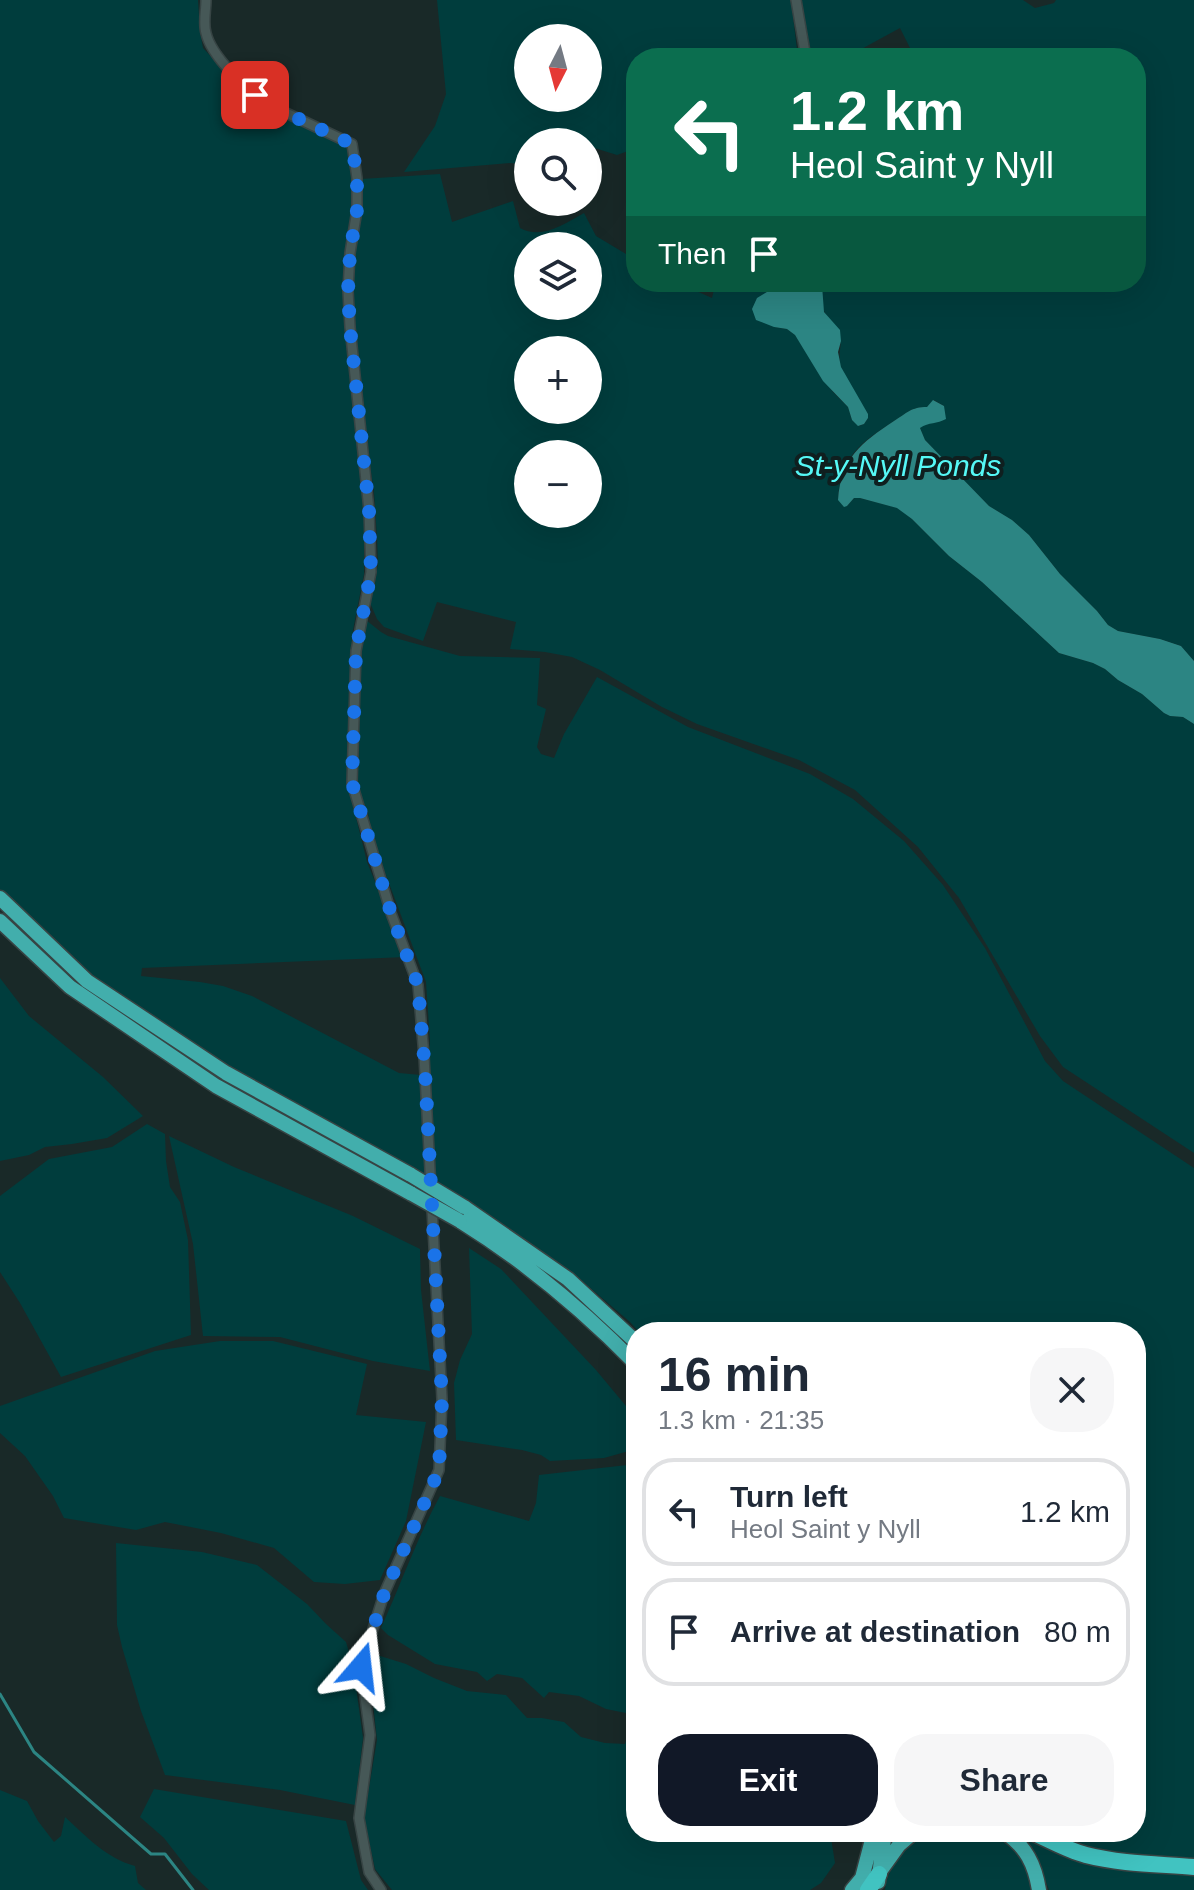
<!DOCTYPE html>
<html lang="en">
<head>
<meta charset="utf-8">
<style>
  :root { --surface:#fff; --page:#f6f6f7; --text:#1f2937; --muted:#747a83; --line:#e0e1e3; --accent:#111827 }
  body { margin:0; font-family:Helvetica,sans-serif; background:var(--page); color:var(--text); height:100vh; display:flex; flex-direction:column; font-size:30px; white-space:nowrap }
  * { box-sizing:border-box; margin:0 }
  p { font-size:26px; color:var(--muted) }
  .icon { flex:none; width:44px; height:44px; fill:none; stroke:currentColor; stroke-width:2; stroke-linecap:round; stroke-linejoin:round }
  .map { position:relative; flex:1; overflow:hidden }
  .panel { position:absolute; left:626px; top:1322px; width:520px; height:520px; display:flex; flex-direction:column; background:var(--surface); border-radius:32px; box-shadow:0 8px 32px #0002 }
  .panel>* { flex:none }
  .banner { position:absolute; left:626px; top:48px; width:520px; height:244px; border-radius:32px; box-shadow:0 8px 32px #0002; background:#0b6e4f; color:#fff; overflow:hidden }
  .needle { width:52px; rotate:186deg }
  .tools { position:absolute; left:514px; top:24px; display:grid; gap:16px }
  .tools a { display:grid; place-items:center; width:88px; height:88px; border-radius:50%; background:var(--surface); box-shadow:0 8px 32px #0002; font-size:40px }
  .pin { position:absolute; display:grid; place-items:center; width:68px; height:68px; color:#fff; margin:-34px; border-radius:16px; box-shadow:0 4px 12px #0006 }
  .me { position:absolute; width:88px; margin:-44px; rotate:17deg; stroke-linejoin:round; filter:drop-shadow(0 0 6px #0008) }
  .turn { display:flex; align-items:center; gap:28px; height:168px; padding:0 32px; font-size:36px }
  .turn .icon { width:104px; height:104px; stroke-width:2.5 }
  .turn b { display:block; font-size:56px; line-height:68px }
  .then { display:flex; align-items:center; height:76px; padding:0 32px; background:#0003; gap:16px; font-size:30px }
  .round { display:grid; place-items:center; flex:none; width:84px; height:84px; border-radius:32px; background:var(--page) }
  .head { display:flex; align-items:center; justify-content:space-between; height:136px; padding:0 32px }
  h1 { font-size:48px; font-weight:600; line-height:60px }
  .action { display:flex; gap:16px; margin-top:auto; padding:16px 32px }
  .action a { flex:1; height:92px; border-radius:32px; background:var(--accent); color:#fff; font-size:32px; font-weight:600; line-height:92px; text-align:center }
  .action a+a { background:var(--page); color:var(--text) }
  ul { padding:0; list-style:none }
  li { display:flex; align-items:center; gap:24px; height:108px; margin:0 16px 12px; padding:0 16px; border:4px solid var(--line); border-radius:32px }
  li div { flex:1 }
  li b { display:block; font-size:30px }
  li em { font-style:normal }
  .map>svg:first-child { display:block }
  .green { fill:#003d3d; fill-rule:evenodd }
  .water { fill:#2c8583 }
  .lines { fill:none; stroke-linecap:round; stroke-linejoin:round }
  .stream { stroke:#2c8583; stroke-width:3 }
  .minor-casing { stroke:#374444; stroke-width:12 }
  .trunk-casing { stroke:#374444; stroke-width:17 }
  .motorway-casing { stroke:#374444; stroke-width:19 }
  .minor { stroke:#465857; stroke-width:9 }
  .trunk { stroke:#42aeac; stroke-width:14 }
  .motorway { stroke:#41c3c1; stroke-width:16 }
  .trunk-bridge-casing { stroke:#374444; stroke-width:17; stroke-linecap:butt }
  .trunk-bridge { stroke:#42aeac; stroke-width:14 }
  .route { stroke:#1a73e8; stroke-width:14; stroke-dasharray:0 25.2 }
  .labels { text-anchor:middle; stroke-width:8; stroke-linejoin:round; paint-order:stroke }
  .water-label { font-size:30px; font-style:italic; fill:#55f8f6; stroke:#0f1f1f }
</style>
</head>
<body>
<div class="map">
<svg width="1194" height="1890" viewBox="0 0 1194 1890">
  <rect width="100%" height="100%" fill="#192928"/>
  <!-- green -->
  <path class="green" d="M0,0H198L200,32L203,48L251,99L350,147L353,209L348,237L344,298L364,508V574L353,630L347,781L367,862L406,957L142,968L141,976L200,982L223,986L252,996L399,1073L421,1075L427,1176L286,1103L131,1013L0,898Z
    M437,0H791L798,58H636V152L631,150L617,155L588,146V142H528V165L511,163L404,172L435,126L446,94ZM528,38H588V98H528Z
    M795,0H1023L1035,8L1054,3L1056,0H1194V661L1181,646L1160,639L1118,631L1108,625L1097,611L1060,574L1029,535L1012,520L989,506L925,440L920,428L944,406L934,400L927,407C911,407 907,413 894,421C860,443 841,456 838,499L847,506L854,498H860L898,508L912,519L949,556L982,582L1059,653L1093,663L1105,669L1118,680L1142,694L1164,713L1170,716L1183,717L1194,724V1153L1063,1067L1040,1036L959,898L918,847L855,790L799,760L697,724L662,707L600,670L572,657L545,652L510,649L516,622L437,602L423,641L384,627L377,619L371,605V598L375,584L378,563L377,537L374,492L360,397L350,263L361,179L440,174L452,222L513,201L520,228C542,240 564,224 584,213L596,236L636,260V282H676L712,298L714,290L709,282H783L766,292L774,327L787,329L795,335L833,392L848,407L852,420L859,426L864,424L868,418V414C858,399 845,381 840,364C838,353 842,347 840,339C839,326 831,322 825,313C820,305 822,290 824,282H1136V58H915L900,28L845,58H803ZM528,246H588V306H528ZM528,350H588V410H528ZM528,454H588V514H528Z
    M366,620L381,632L388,636L460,656L540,658L537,705L546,709L537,747L541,754L554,758L564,734L597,677L688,727L810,774L853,799L904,841L943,885L985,948L1045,1061L1063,1081L1194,1168V1860L1122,1854L1085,1847L1048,1832H1136V1332H639L630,1322L568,1269L433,1179L427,1072L430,1041L426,982L375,846L368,813L356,783L360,652Z
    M0,978L29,1016L103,1077L143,1116L107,1138L72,1144L45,1147L29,1155L0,1161Z
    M147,1124L165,1134L166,1161L170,1187L180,1202L188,1240L191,1335L61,1377L20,1303L0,1272V1196L49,1159L112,1147Z
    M169,1136L234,1167L353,1216L420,1249L421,1290L430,1371L373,1361L280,1337L203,1336L193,1244Z
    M469,1248L501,1269L596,1370L636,1418V1449L604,1458L550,1461L541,1455L522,1450L456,1440L454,1383L460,1360L472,1334Z
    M220,1341H273L367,1364L356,1415L426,1422L406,1521L380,1580L345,1584L314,1582L274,1548L221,1533L165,1522L136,1530L64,1518L53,1496L25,1456L0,1433V1406L155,1351Z
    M636,1464V1715L606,1709L579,1696L549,1692L544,1698L522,1678L497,1674L487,1681L477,1672L435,1664L388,1635L381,1628C401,1584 417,1538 440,1496L529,1521L536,1503L539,1475Z
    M116,1543L202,1552L257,1565L307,1604L326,1624L346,1642L353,1665L363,1738L355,1805L280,1790L165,1775L141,1711L122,1647L117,1625Z
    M377,1655L406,1664L434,1678L467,1691L506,1695L527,1718H542L564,1722L581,1737L605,1743L625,1744L628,1734L636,1737V1832H830L835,1863L821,1883L810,1890H392L375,1869L364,1818L377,1740L369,1665Z
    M154,1789L346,1821L361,1880L368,1890H209L192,1874L164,1838L140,1817Z
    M0,1790L27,1801L38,1821L54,1842L61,1836L65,1817C87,1837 106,1858 135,1866L138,1883L146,1890H0Z
    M931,1832C946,1832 975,1829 988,1832C1016,1840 1027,1865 1032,1890H885C888,1865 908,1843 931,1832Z
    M1023,1836L1073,1857L1194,1870V1890H1049L1038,1860Z"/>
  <!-- water -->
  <path class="water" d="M783,282H824L822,285L824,312L840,330L841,341L838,352L841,367L868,414V418L864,424L858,426L852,420L848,407L823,381L795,335L787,329L774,327L756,320L752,309L757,298Z
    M933,400L944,406L946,419C937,424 929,422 920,428L925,440L989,506L1012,520L1029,535L1060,574L1097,611L1108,625L1118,631L1160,639L1181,646L1194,661V724L1183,717L1170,716L1164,713L1142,694L1118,680L1105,669L1093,663L1059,653L982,582L949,556L912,519L897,508L860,498H854L847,506L844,507L838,500C841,458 861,443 894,421C907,413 911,407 927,407Z"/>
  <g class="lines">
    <!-- stream -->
    <path class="stream" d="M0,1694L34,1752L151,1854H165L193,1890"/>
    <defs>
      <path id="minor" d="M206,0C206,10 203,23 206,33C211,56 246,89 265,103L352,144L357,178V210L350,253L348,291L350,327L369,510L371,572L356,651L352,783L391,913L418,985L424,1056L442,1399L439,1470L384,1594L361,1667L370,1735L359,1818L369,1872L381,1890
        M796,0L806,58"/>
      <path id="trunk" d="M0,898L87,981L226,1073L411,1175
        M0,921L70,987L216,1086L412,1194
        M464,1207L568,1279L636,1342
        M460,1221C526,1262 582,1309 636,1364
        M1004,1832C1026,1846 1035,1865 1039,1890
        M881,1870L899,1845L914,1832
        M878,1882L885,1832
        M852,1890L862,1878L874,1832"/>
      <path id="motorway" d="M1032,1832C1050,1840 1067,1850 1086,1855C1121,1864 1158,1864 1194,1867
        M868,1890L879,1874"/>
    </defs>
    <!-- minor casing -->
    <use href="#minor" class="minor-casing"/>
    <!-- trunk casing -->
    <use href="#trunk" class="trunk-casing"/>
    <!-- motorway casing -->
    <use href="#motorway" class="motorway-casing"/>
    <!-- minor -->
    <use href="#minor" class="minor"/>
    <!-- trunk -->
    <use href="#trunk" class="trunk"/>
    <!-- motorway -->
    <use href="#motorway" class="motorway"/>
    <defs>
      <path id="trunk-bridge" d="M411,1175L464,1207
        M412,1194L460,1221"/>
    </defs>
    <!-- trunk-bridge casing -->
    <use href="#trunk-bridge" class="trunk-bridge-casing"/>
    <!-- trunk-bridge -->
    <use href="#trunk-bridge" class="trunk-bridge"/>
  </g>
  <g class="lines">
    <!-- route -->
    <path class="route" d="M255,95L265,103L352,144L357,178V210L350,253L348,291L350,327L369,510L371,572L356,651L352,783L391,913L418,985L425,1070L442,1399L439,1470L384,1594L361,1667"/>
  </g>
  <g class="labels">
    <!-- water labels -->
    <g class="water-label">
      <text x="898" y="476">St-y-Nyll Ponds</text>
    </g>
  </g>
</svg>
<div class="tools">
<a><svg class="needle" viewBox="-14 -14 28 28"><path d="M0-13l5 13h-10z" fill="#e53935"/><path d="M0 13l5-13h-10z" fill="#747a83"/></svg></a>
<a><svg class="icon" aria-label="search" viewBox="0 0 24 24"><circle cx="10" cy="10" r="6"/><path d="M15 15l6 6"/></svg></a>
<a><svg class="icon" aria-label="layers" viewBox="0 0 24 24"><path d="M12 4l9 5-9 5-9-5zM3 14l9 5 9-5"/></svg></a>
<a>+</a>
<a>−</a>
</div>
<div class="pin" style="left:255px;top:95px;background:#d93025"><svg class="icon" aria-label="arrive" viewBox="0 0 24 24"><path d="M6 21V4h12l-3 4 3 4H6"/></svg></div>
<svg class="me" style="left:361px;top:1667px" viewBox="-20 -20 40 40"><path d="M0-17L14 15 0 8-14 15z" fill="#1a73e8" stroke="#fff" stroke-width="4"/></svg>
<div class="banner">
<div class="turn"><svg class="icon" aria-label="left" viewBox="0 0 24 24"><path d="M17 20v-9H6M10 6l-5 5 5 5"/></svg><div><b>1.2 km</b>Heol Saint y Nyll</div></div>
<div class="then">Then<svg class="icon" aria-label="arrive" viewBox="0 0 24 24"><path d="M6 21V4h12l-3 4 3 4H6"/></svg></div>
</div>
<section class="panel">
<div class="head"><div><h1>16 min</h1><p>1.3 km · 21:35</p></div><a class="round"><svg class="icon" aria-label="close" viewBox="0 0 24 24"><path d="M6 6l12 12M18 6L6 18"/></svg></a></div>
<ul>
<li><svg class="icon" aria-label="left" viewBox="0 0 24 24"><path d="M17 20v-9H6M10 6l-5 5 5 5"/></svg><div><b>Turn left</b><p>Heol Saint y Nyll</p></div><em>1.2 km</em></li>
<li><svg class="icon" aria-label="arrive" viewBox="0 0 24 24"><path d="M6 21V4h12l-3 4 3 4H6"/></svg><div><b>Arrive at destination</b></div><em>80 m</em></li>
</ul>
<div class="action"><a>Exit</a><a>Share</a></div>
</section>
</div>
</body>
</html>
